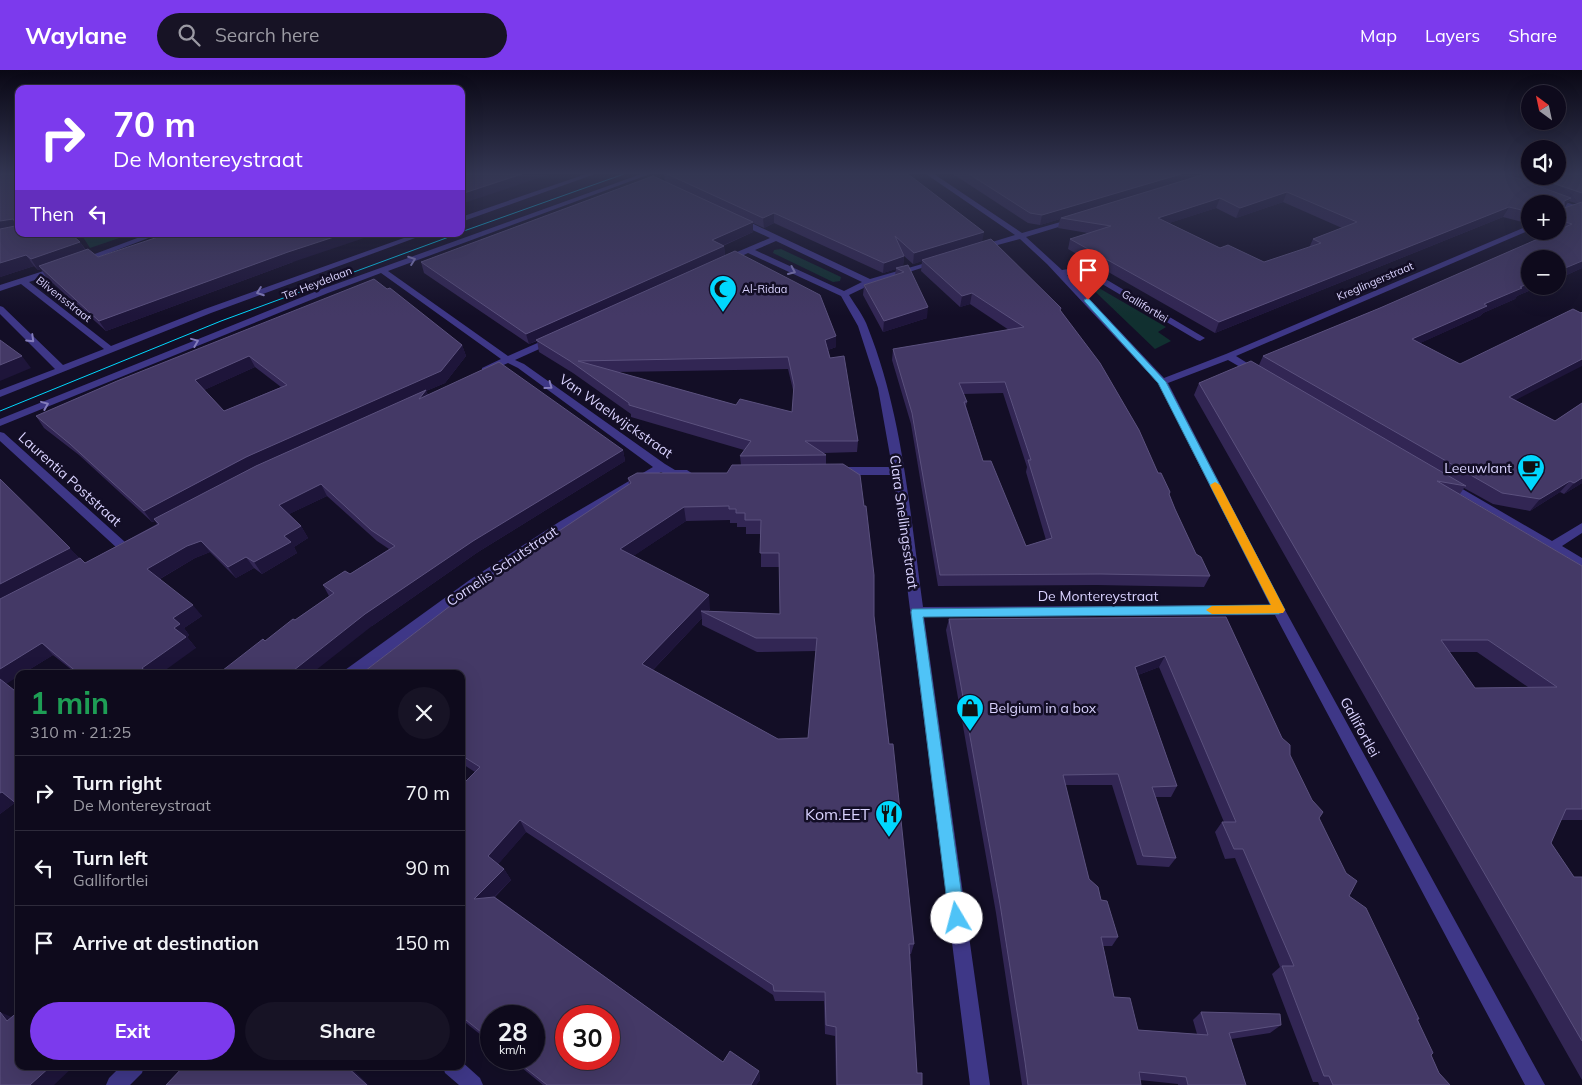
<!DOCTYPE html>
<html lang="en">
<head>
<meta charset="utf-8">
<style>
  :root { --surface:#0e0a1c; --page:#171325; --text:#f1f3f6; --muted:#9b9aa3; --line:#2e2b3b; --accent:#7c3aed }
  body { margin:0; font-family:Mulish,sans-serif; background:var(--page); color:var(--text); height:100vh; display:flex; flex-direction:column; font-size:19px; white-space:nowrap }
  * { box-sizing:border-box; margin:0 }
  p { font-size:16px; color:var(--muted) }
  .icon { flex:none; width:28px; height:28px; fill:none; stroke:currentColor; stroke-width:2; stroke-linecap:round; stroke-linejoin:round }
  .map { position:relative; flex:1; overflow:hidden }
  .side { position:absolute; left:15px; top:600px; width:450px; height:400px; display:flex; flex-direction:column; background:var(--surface); border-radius:10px; box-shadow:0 5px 20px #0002,0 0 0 1px var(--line) }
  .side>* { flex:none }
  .top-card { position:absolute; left:15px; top:15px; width:450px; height:152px; border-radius:10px; box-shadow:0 5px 20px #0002,0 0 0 1px var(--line); background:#7c3aed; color:#fff; overflow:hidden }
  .needle { width:32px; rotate:327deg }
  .fabs { position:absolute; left:1521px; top:15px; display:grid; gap:10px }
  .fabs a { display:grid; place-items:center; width:45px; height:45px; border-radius:50%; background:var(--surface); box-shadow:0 5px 20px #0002,0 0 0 1px var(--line); font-size:25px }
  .speed { position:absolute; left:480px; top:935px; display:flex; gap:10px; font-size:25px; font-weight:700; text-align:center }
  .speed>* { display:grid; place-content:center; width:65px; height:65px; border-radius:50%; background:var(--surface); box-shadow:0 5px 20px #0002,0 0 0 1px var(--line); line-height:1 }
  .speed small { font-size:12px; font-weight:400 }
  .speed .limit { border:8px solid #d22; background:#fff; color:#111 }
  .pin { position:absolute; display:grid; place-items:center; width:42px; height:42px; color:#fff; margin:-51px -21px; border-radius:50% 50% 50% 0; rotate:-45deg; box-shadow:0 0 5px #0007 }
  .pin .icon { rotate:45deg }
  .me { position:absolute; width:55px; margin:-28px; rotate:352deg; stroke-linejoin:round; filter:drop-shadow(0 0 4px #0008) }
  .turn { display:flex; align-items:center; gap:18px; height:105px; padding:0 15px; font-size:22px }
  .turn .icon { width:65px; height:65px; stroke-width:2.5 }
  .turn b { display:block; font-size:35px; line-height:42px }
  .then { display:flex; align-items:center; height:48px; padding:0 15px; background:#0003; gap:10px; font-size:19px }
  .round { display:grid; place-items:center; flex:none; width:52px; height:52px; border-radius:26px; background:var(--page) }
  .head { display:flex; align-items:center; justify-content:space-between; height:85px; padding:0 15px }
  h1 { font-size:30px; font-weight:700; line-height:38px; color:#1e9e55 }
  .action { display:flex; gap:10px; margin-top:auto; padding:10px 15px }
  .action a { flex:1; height:58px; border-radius:30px; background:var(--accent); color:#fff; font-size:20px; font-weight:700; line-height:58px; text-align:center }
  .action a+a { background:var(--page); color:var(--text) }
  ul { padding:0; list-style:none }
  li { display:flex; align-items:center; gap:15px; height:75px; padding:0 15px; border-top:1px solid var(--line) }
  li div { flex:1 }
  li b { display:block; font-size:19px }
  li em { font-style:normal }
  header { display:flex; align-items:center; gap:30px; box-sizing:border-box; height:70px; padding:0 25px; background:var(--accent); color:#fff }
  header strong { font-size:24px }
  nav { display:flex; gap:28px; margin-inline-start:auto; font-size:18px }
  .search { width:350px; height:45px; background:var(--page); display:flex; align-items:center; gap:12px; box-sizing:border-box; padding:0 18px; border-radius:28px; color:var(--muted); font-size:19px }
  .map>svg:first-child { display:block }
  .green { fill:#113030 }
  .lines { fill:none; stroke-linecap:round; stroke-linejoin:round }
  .minor { fill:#3e3787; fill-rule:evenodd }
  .tram { stroke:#00d8fe; stroke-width:1 }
  .wall { fill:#322654; fill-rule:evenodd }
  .shaded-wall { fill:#1e153a }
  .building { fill:#443966; stroke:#5b517e; fill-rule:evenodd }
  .oneway { stroke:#847dbd }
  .route { fill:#4fc3f7; stroke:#337fa1 }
  .slow { fill:#f59e0b }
  .labels { text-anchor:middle; stroke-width:5; stroke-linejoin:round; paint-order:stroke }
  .far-street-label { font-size:11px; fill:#dad3ff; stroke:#130e26 }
  .far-poi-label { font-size:11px; fill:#dad3ff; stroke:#130e26; text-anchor:start }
  .street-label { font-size:14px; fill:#dad3ff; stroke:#130e26 }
  .poi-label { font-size:14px; fill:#dad3ff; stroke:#130e26; text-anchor:end }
  .near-poi-label { font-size:16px; fill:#dad3ff; stroke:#130e26; text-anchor:end }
</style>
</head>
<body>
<header>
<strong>Waylane</strong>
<div class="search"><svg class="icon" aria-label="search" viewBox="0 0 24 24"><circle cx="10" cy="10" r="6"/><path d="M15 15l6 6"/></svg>Search here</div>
<nav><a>Map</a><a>Layers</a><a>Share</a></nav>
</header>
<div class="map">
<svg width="1582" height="1015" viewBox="0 0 1582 1015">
  <rect width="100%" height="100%" fill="#130e26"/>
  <!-- green -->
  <path class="green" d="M81,164H131L90,178Z
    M781,179L841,207L840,211L833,212L773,183L774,180Z
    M1080,207L1166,257L1158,262L1171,271L1155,279Z"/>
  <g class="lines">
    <!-- minor -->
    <path class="minor" d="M586,104H595L461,152V147Z
      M641,104H650L388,201L508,286L551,267H557V271L515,290L524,294L665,394L675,400H687L693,404C684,412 670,407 661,402L567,458L479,515L361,604H343L345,600L471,509L559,452L653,397L518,298L508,293L488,302H482V298L501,289L381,203L328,223L0,356V349L322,219Z
      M926,104H934L1022,163L1078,147V151L1026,167L1062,200L1075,198L1092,201L1205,268L1200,271L1197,270L1087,205H1067L1164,308L1226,284L1530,155V160L1236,286L1260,301V305H1254L1228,290L1168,313L1285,540L1545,1015H1525L1275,545L924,547L990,1015H970L893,405H837L831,401L837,397H892L878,318L858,256L841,226L748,183L729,192H723V188L770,168L735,152V148H741L870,209L936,190L940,192L872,214L849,225C855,235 864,246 868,258C903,346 910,444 923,537L1270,535L1158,313L1047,194L1020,169L979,180V176L1015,165ZM776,171L862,212L844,221L755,180Z
      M1548,127L1582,137V142L1548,131Z
      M148,164H159L83,193L76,191Z
      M415,164H426L211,243L0,327V320L55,299L0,244V236L3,237L63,295L104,279L21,214L0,221V215L56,197H62V201L29,212L111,276L205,239Z
      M0,362L4,363L125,472L127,475L125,478H117L0,371Z
      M1447,410L1552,471L1582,453V463L1562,476L1582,488V498L1443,417L1441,414L1443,411Z
      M461,991L480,1008L483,1015H459L445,1003L443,996H461Z
      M121,996H144L142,1003L130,1015H106L109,1008Z"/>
    <!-- tram -->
    <path class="tram" d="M461,162L624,104
      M0,341L221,251L457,164"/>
  </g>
  <!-- wall -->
  <path class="wall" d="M664,104H908L983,172L1061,241L1170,422L1169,425L1175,439L1196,484L1210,506L1204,517L1097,515L938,516L911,354L892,290L893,279L1009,260L970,234L960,237L921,201L922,191L913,194L904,186L903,196L927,248L883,262L863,225L864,215L895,205L896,199L883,203L774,153L764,158L753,153V162L723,176H724L725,186L836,277L828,280L830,288L858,371L857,382L823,383L826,385V394L874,546L889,674L914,874L911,884H910L917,1003L922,1015H836L835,966L825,964L824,931H775L773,925L526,762L498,794L504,799L511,810L495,827L723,992L759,1001L760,1010L756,1015H543L511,989H534L491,946V973L461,949V716L475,702L461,693V604L629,415L628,408L727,403L741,395L740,386L744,380L631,347V344L573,303L539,282L537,271L529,274L424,203L421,192L665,112ZM788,299L794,324L792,342L736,335L617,302ZM1003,323L1027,397L1026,402L1046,470L1026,476L983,391L966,336L967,332L963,324ZM730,450V453H737V457H746V464H761V497H780V544L708,541L710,539L633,486L686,451ZM702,548V555L757,582L816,581L808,668L778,669L653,600Z
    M953,104H1530V106H1558L1582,104V198L1558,209V189L1530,216H1540L1517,226L1515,229L1483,243L1480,246L1420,273L1515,331L1555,351L1582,333V413L1564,424L1560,422L1530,441L1493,434L1464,418L1460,424L1582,496V750H1561L1551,773L1574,807H1582V1010L1194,325L1199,313L1259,295L1263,286L1380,238L1555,162L1554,161H1558V134H1530V154L1503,147L1215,263L1068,179L1070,169L1088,163L1058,158L1060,149L1040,155L1028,153ZM1569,131L1575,133H1581L1564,138ZM1283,132L1342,158L1313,169L1309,178L1264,192L1220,178L1169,153L1216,138L1236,148ZM1449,582H1477L1528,617L1475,618Z
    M19,164L80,172L86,180L98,187L293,192L106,261L46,207L41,199L38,200L34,196L0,207Z
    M374,209L462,275L466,286L445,313L426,321L428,325L623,380L625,391L478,482L372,556L265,571L329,526L323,515L350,504L389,479L377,471L327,426L289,444L301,456L308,468L294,477L297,483L262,504L254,498L236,508L210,482L195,488L160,509L202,546L184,558L189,565L187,567L196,578L77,604L53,585L22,604H19L6,614L19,624V735L16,732L0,744V409L79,488L85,493L157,454L155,451L152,452L79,385L44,358L36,346ZM255,297L281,317L224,341L204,320Z
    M1226,547L1319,748L1349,826L1419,949L1418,950L1431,985L1439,1003L1450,1015H1319L1318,1012H1313L1272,904L1280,897L1235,788L1225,789L1215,762L1222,752H1224L1159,597L1138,605L1177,716L1171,727H1156L1176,788L1169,797L1137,795L1112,715H1065L1089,809L1101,830L1118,867L1112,876H1103L1114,927L1138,960L1197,964L1193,950L1201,942L1281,955L1270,963L1231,969L1246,1015H1178V1014L1140,1010L1141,1015H1022L996,843L946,560L949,549Z"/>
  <!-- shaded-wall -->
  <path class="shaded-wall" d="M522,104H551L461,134V124Z
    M1181,104H1209L1061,148L1060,149L1040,155L1042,145Z
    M1287,122L1283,132L1236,148L1240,138Z
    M1220,128L1216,138L1154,158L1158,148Z
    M1571,128L1564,138L1558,141L1564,131Z
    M1509,137L1503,147L1215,263L1219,252Z
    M774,143V153L764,158L763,148Z
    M13,149L19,157L0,164V151Z
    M753,152V162L712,180V170Z
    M984,162L982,173L913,194L914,183Z
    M343,164H376L293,192L106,261L99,251L288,182Z
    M80,172L87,183L39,196L41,199L38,200L31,189Z
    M724,176L725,186L529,274L526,264Z
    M26,185L34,196L0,207V193Z
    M904,186L903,197L883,203L884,193Z
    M1582,191V198L1558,209V201Z
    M1530,213V216H1540L1517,226L1515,229L1483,243L1480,246L1405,280L1412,269Z
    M972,223L970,234L960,237L962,226Z
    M928,237L927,248L883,262L884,251Z
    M836,266V277L825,281V270Z
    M462,275L466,286L445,313L426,321L430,331L253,398L152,452L144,441Z
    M22,286L31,298L0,311V295Z
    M249,286L255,297L202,321L195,310Z
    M1582,289V296L1500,338L1509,327Z
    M623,380L625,391L478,482L372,556L311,604H289L365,544L473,471Z
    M1582,408V413L1564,424L1574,413Z
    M1570,411L1560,422L1530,441L1540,429Z
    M321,414L327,426L285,446L279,435Z
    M684,437L686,451L623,493L620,479Z
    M301,456L308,468L294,477L297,483L262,504L254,492L284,466Z
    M201,471L210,482L195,488L156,511L147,499L187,476Z
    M70,478L80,490L0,532V514Z
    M246,487L254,498L236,508L228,497Z
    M709,525L710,539L706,543L701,541L702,548L645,608L642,594Z
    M193,535L202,546L184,558L189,565L187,567L196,578L160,604H147L142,598L174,558L173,548Z
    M42,573L53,585L22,604H19V606L6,614L0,609V599Z
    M1165,586L1159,597L1130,608L1135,597Z
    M2,722L16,732L0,744V723Z
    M520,750L526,762L495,798L488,786Z
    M504,799L511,810L481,840L474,829Z
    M0,942L16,949L7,951Z
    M51,996H74L54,1015H30Z
    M346,996H349L369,1015H367Z
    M759,1001L760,1010L756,1015H751Z"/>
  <!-- building -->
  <path class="building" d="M0,104H19V164H71L80,172L31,189L26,185L0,193V159L15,156L16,153L13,149L0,151Z
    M461,104H522L461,124Z
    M667,104H908L984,162L914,183L895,166L904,186L884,193L774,143L763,148Z
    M969,104H1181L1042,145L1030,143Z
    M1205,104H1505L1571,128L1564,131V138L1582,132V191L1558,201V189H1530V213L1520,217L1522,218L1484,234L1487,236L1412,269L1460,294L1573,239L1581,243L1582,242V289L1509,327L1555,351L1582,333V408L1574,413L1570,411L1540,429L1502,423L1263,286L1380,238L1572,154L1558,150V134H1530V142L1509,137L1219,252L1070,169L1111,156L1061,148ZM1287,122L1357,152L1313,169L1321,173L1264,192L1228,175L1220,178L1158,148L1220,128L1240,138Z
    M1558,104H1582V123L1532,106H1558Z
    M653,106L753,152L712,170L724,176L526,264L421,192Z
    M167,164H343L288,182L99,251L39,196L88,179L98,187Z
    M991,169L1061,238L1060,240L1100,293L1139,360L1158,403H1161L1170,422L1169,424L1175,439L1196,484L1201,487L1210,506L1101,504L940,505L912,343L893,279L1024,257L972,223L962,226L922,190ZM1005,312L1031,390H1028L1052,468L1026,476L991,391H983L964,332H967L959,313Z
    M735,181L820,225L836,266L825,270L830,288L844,286L858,371H805L826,385L740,386L751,371L629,335V333L570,291L536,270ZM788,287L794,315L792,342L740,329L736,335L578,291Z
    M908,195L928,237L884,251L864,215L904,202L896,198Z
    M374,209L387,219L390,218L462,275L441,301L246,387L144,441L70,374L36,346L117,311ZM249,286L287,315L224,341L195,310Z
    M0,270L22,286L0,295Z
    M1251,291L1466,416L1437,411L1582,496V739H1566L1551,773L1574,807H1582V971L1199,313ZM1441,570H1488L1557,617L1475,618Z
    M499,292L623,380L473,471L365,544L289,604H218L263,569L265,571L293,549L295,550L334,523L323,515L345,501L350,504L395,476L371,460L321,414L279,435L301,456L284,466L291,472L254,492L246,487L228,497L201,471L187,476L147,499L193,535L173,548L180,554L174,558L186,567L142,598L149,604H77L78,603L42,573L0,599V529L80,488L85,493L159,454L154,449L256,396L426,320L419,329Z
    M843,394L860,405L864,436H866L874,505V546L889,674H893L914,874H909L917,1003H922V1015H837L836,957L826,955L825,922L774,921L773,915L520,750L488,786L504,799L474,829L494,827L723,992L730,981L759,1001L751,1015H547L514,989H534V946H491V970L461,946V716L480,697L461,685V604H361L475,517L631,413L628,408L637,403H727L732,395ZM729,436V439H736V443H745V450H761L760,483H779L780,544L701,541L756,568H817L808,668L778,669L642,594L709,525L620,479L684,437ZM566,946H609V989H566Z
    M0,409L70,478L0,514Z
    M1226,547L1282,668L1290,675V685L1312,730L1323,742L1319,748L1346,803L1357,811L1349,826L1366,838L1419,949H1417L1433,983L1431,985L1439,1003L1450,1015H1333L1329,1006H1324L1282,896H1294L1243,779H1234L1222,752H1236L1165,586L1135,597L1177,716L1152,717L1176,788L1143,786L1118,704L1063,705L1089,809L1098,817L1101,830L1107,831L1118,867H1101L1114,927L1130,928L1138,960L1208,965L1201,942L1280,944L1281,955L1229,963L1246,1015H1188L1186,1007L1139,1002L1141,1015H1028L1025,992L1000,834L949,549Z
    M0,609L19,624L18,735L2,722L0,723Z
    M19,941V996H51L30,1015H0V942L7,951Z
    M184,996H346L367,1015H166Z"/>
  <!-- one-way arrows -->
  <defs><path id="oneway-chevron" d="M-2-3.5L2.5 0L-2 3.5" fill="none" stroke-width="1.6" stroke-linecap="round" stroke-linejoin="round" transform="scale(1.25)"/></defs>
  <g class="oneway">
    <use href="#oneway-chevron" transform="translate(412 190) rotate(-20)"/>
    <use href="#oneway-chevron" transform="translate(792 201) rotate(24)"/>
    <use href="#oneway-chevron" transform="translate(260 222) rotate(160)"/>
    <use href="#oneway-chevron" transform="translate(31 269) rotate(44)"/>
    <use href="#oneway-chevron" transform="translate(195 272) rotate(-22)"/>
    <use href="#oneway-chevron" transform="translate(549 316) rotate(36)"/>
    <use href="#oneway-chevron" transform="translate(45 335) rotate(-22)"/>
  </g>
  <!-- sky -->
  <linearGradient id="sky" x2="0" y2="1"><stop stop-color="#0a0815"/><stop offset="0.42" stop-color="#333652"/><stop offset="1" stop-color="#333652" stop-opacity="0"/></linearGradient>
  <rect width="1582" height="246" fill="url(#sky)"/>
  <!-- route -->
  <path class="route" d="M1088,228L1166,312L1285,540L1279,544L923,547L965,848L963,854L957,856L952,854L949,848L911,542L912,539L1271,535L1158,313L1085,232L1084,230Z"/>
  <!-- slow -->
  <path class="slow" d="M1215,412L1220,415L1285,540L1283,543L1212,544L1206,540L1212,536L1271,535L1210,415Z"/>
  <!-- icons -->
  <defs>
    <symbol id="mosque-pin" viewBox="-11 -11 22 30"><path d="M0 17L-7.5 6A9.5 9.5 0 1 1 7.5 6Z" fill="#00d8fe" stroke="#130e26"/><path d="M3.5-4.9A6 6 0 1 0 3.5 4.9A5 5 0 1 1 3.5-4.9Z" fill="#111"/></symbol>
    <symbol id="cafe-pin" viewBox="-11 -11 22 30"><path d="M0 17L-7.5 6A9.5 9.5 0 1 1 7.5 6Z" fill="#00d8fe" stroke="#130e26"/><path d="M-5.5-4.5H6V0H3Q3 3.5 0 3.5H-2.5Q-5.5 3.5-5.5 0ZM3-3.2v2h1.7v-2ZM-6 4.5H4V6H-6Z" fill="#111"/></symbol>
    <symbol id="shop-pin" viewBox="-11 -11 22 30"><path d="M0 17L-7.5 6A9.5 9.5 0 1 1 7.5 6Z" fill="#00d8fe" stroke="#130e26"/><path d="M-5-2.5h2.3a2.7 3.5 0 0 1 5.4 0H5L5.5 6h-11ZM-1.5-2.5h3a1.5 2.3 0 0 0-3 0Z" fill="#111"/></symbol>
    <symbol id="restaurant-pin" viewBox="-11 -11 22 30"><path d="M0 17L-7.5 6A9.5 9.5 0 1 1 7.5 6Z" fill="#00d8fe" stroke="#130e26"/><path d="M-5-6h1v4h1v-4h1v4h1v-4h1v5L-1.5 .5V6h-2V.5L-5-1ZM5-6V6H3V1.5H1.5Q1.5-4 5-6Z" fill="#111"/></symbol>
  </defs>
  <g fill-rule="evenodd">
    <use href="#mosque-pin" x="707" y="203" width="32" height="43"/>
    <use href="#cafe-pin" x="1515" y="382" width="32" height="43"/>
    <use href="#shop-pin" x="954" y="622" width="32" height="43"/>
    <use href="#restaurant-pin" x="873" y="728" width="32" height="43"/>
  </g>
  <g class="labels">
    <!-- far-street labels -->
    <g class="far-street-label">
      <text transform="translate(1375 211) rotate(-23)" y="4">Kreglingerstraat</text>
      <text transform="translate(317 213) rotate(-21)" y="4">Ter Heydelaan</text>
      <text transform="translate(64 229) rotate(38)" y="4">Blivensstraat</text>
      <text transform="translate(1145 236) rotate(31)" y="4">Gallifortlei</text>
    </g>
    <!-- far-poi labels -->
    <g class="far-poi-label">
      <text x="742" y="223">Al-Ridaa</text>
    </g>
    <!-- street labels -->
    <g class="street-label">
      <text transform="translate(616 346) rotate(35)" y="5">Van Waelwijckstraat</text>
      <text transform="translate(70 409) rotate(42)" y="5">Laurentia Poststraat</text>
      <text transform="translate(904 452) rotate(82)" y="5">Clara Snellingsstraat</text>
      <text transform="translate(502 496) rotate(-34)" y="5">Cornelis Schutstraat</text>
      <text x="1098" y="531">De Montereystraat</text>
      <text transform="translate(1360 657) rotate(61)" y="5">Gallifortlei</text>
    </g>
    <!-- poi labels -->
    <g class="poi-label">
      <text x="1512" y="403">Leeuwlant</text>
      <text x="989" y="643" text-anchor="start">Belgium in a box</text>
    </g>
    <!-- near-poi labels -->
    <g class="near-poi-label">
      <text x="870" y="750">Kom.EET</text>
    </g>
  </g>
</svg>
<div class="fabs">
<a><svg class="needle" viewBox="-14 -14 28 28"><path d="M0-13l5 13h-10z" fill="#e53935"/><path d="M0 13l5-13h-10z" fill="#9b9aa3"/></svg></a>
<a><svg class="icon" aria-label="sound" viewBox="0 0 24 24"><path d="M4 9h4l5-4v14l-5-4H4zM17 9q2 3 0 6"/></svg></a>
<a>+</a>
<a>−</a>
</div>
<div class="speed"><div>28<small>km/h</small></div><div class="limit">30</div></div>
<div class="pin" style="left:1088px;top:230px;background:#d93025"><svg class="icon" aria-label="arrive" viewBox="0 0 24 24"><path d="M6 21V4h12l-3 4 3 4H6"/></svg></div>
<svg class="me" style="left:957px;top:848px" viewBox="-20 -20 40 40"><circle r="19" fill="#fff"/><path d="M0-13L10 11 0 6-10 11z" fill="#4fc3f7"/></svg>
<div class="top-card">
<div class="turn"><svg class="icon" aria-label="right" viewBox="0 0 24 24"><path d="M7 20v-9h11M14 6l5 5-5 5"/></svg><div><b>70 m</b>De Montereystraat</div></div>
<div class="then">Then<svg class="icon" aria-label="left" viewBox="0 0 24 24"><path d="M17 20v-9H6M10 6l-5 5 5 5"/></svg></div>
</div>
<section class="side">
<div class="head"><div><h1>1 min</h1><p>310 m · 21:25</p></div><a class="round"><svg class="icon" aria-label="close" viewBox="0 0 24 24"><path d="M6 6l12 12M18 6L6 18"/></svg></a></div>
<ul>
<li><svg class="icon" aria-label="right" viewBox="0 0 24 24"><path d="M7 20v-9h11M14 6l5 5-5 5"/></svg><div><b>Turn right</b><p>De Montereystraat</p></div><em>70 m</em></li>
<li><svg class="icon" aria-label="left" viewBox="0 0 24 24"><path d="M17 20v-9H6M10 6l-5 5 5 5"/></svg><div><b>Turn left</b><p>Gallifortlei</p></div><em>90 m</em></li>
<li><svg class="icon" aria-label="arrive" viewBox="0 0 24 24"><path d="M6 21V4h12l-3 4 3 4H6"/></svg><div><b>Arrive at destination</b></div><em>150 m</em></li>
</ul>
<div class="action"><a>Exit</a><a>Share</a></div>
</section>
</div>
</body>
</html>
